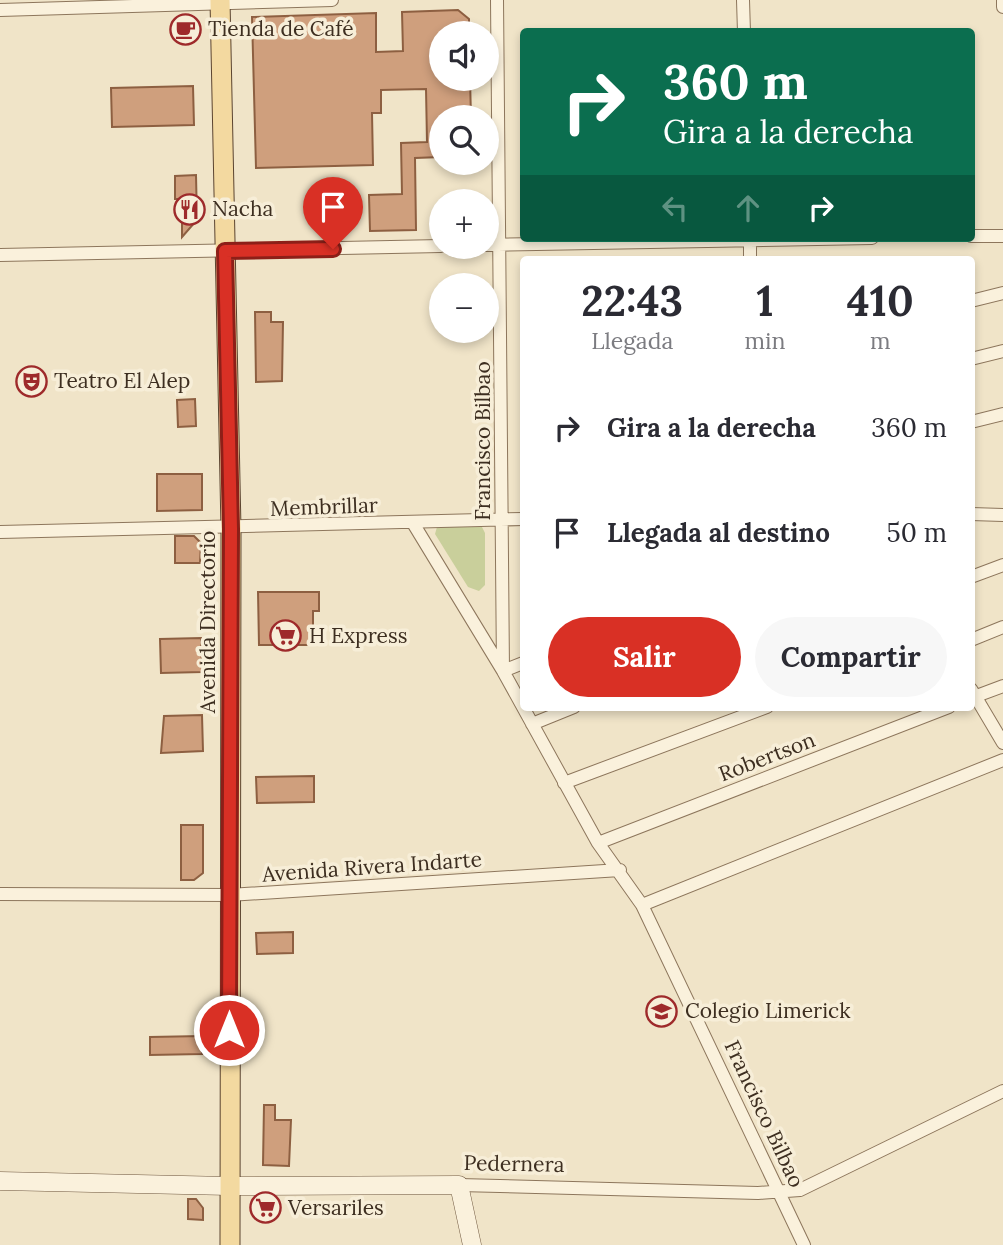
<!DOCTYPE html>
<html lang="es">
<head>
<meta charset="utf-8">
<style>
  :root { --surface:#fff; --page:#f7f7f7; --text:#2b2b33; --muted:#7c7c81; --accent:#d93025 }
  body { margin:0; font-family:Lora,serif; background:var(--page); color:var(--text); height:100vh; display:flex; flex-direction:column; font-size:26px; white-space:nowrap }
  * { box-sizing:border-box; margin:0 }
  p { font-size:23px; color:var(--muted) }
  .icon { flex:none; width:38px; height:38px; fill:none; stroke:currentColor; stroke-width:2; stroke-linecap:round; stroke-linejoin:round }
  .map { position:relative; flex:1; overflow:hidden }
  .panel { position:absolute; left:520px; top:256px; width:455px; height:455px; display:flex; flex-direction:column; background:var(--surface); border-radius:7px; box-shadow:0 4px 10px #0003 }
  .panel>* { flex:none }
  .top-card { position:absolute; left:520px; top:28px; width:455px; height:214px; border-radius:7px; box-shadow:0 4px 10px #0003; background:#0b6e4f; color:#fff; overflow:hidden }
  .buttons { position:absolute; left:429px; top:21px; display:grid; gap:14px }
  .buttons a { display:grid; place-items:center; width:70px; height:70px; border-radius:50%; background:var(--surface); box-shadow:0 4px 10px #0003; font-size:35px }
  .pin { position:absolute; display:grid; place-items:center; width:60px; height:60px; color:#fff; margin:-72px -30px; border-radius:50% 50% 50% 0; rotate:-45deg; box-shadow:0 0 7px #0007 }
  .pin .icon { rotate:45deg }
  .me { position:absolute; width:77px; margin:-38px; rotate:0deg; stroke-linejoin:round; filter:drop-shadow(0 0 5px #0008) }
  .turn { display:flex; align-items:center; gap:24px; height:147px; padding:0 28px; font-size:32px }
  .turn .icon { width:91px; height:91px; stroke-width:2.5 }
  .turn b { display:block; font-size:49px; line-height:60px }
  .lanes { display:flex; align-items:center; height:66px; padding:0 28px; background:#0003; justify-content:center; gap:35px; direction:ltr }
  .lanes .off { opacity:.35 }
  .eta { display:flex; justify-content:space-evenly; align-items:center; height:119px; text-align:center }
  .eta b { font-size:42px; font-weight:700; line-height:49px }
  .cta { display:flex; gap:14px; margin-top:auto; padding:14px 28px }
  .cta a { flex:1; height:80px; border-radius:42px; background:var(--accent); color:#fff; font-size:28px; font-weight:700; line-height:80px; text-align:center }
  .cta a+a { background:var(--page); color:var(--text) }
  ul { padding:0; list-style:none }
  li { display:flex; align-items:center; gap:21px; height:105px; padding:0 28px }
  li div { flex:1 }
  li b { display:block; font-size:26px }
  li em { font-style:normal }
  .map>svg:first-child { display:block }
  .green { fill:#c9cf9b }
  .building { fill:#cf9f7d; stroke:#8d5f41; stroke-width:2 }
  .lines { fill:none; stroke-linecap:round; stroke-linejoin:round }
  .street-casing { stroke:#8d765c; stroke-width:14 }
  .secondary-casing { stroke:#6f573f; stroke-width:19 }
  .primary-casing { stroke:#5b4430; stroke-width:21 }
  .street { stroke:#faf1dc; stroke-width:12 }
  .secondary { stroke:#faf1dc; stroke-width:18 }
  .primary { stroke:#f3d9a0; stroke-width:19 }
  .route-casing { stroke:#8d1f18; stroke-width:18 }
  .route { stroke:#d93025; stroke-width:12 }
  .labels { text-anchor:middle; stroke-width:7; stroke-linejoin:round; paint-order:stroke }
  .poi-label { font-size:21px; fill:#3d2e20; stroke:#f7eed8; text-anchor:start }
  .street-label { font-size:21px; fill:#3d2e20; stroke:#f7eed8 }
</style>
</head>
<body>
<div class="map">
<svg width="1003" height="1245" viewBox="0 0 1003 1245">
  <rect width="100%" height="100%" fill="#f0e4c8"/>
  <!-- green -->
  <path class="green" d="M476,524L482,527L485,533V585L479,591L468,587L435,534L437,527Z"/>
  <!-- building -->
  <path class="building" d="M458,10L469,19V33H441V79H470L471,117H441V157L415,158L416,230L370,231L369,195L402,194L401,143L427,142L426,89L381,90V113H372L373,165L256,168L252,17L376,13V52L403,51L402,12Z
    M193,86L194,125L112,127L111,88Z
    M196,175L197,220L182,237V199H175V176Z
    M255,312H271V322H283L282,381L256,382Z
    M195,399L196,426L178,427L177,400Z
    M157,474H202V510L157,511Z
    M175,536H194L201,543L200,563H175Z
    M258,592H319V611H313V645H259Z
    M201,638L202,672L161,673L160,639Z
    M202,715L203,751L161,753L164,716Z
    M314,776V802L257,803L256,777Z
    M181,825H203V873L194,880H181Z
    M293,932V953L257,954L256,933Z
    M202,1036V1054L150,1055V1037Z
    M264,1105H275V1120H291L289,1166L263,1165Z
    M188,1199H196L203,1208V1220L188,1219Z"/>
  <g class="lines">
    <defs>
      <path id="street" d="M497,0L503,671L523,663
        M743,0L744,32
        M1003,0V7
        M0,10L332,0
        M971,236H1003
        M750,238V259
        M486,245L872,238
        M0,255L441,246
        M971,301L1003,293
        M971,359L1003,351
        M971,422L1003,414
        M971,514L1003,515
        M413,523L503,671L598,843L642,905L804,1245
        M0,532L523,519
        M971,577L1003,565
        M971,640L1003,627
        M971,689L1003,743
        M971,698L1003,686
        M532,724L574,707
        M564,783L767,707
        M598,843L949,707
        M0,894L229,895L620,870
        M642,905L1003,760
        M459,1185L758,1193L800,1190L1003,1091"/>
      <path id="secondary" d="M0,1181L229,1186L459,1185L472,1245"/>
      <path id="primary" d="M220,0L231,529L230,1245"/>
    </defs>
    <!-- street casing -->
    <use href="#street" class="street-casing"/>
    <!-- secondary casing -->
    <use href="#secondary" class="secondary-casing"/>
    <!-- primary casing -->
    <use href="#primary" class="primary-casing"/>
    <!-- street -->
    <use href="#street" class="street"/>
    <!-- secondary -->
    <use href="#secondary" class="secondary"/>
    <!-- primary -->
    <use href="#primary" class="primary"/>
  </g>
  <g class="lines">
    <defs>
      <path id="route" d="M229,1030L231,529L225,251L333,249"/>
    </defs>
    <!-- route casing -->
    <use href="#route" class="route-casing"/>
    <!-- route -->
    <use href="#route" class="route"/>
  </g>
  <!-- icons -->
  <defs>
    <symbol id="cafe-ring" viewBox="-11 -11 22 22"><circle r="9.5" fill="#f7eed8" stroke="#9e2a2b" stroke-width="1.5"/><path d="M-5.5-4.5H6V0H3Q3 3.5 0 3.5H-2.5Q-5.5 3.5-5.5 0ZM3-3.2v2h1.7v-2ZM-6 4.5H4V6H-6Z" fill="#9e2a2b"/></symbol>
    <symbol id="restaurant-ring" viewBox="-11 -11 22 22"><circle r="9.5" fill="#f7eed8" stroke="#9e2a2b" stroke-width="1.5"/><path d="M-5-6h1v4h1v-4h1v4h1v-4h1v5L-1.5 .5V6h-2V.5L-5-1ZM5-6V6H3V1.5H1.5Q1.5-4 5-6Z" fill="#9e2a2b"/></symbol>
    <symbol id="theatre-ring" viewBox="-11 -11 22 22"><circle r="9.5" fill="#f7eed8" stroke="#9e2a2b" stroke-width="1.5"/><path d="M-5-5.5Q0-4 5-5.5V0Q5 5 0 6Q-5 5-5 0ZM-3.3-2.5H-1v1.5H-3.3ZM1-2.5H3.3v1.5H1ZM-2.8 1Q0 5.5 2.8 1Z" fill="#9e2a2b"/></symbol>
    <symbol id="supermarket-ring" viewBox="-11 -11 22 22"><circle r="9.5" fill="#f7eed8" stroke="#9e2a2b" stroke-width="1.5"/><path d="M-6-5.5h2.5l.6 2H6L4.5 2H-2.5L-4.4-4H-6ZM-1.5 3.2a1.3 1.3 0 1 0 .1 0ZM3 3.2a1.3 1.3 0 1 0 .1 0Z" fill="#9e2a2b"/></symbol>
    <symbol id="school-ring" viewBox="-11 -11 22 22"><circle r="9.5" fill="#f7eed8" stroke="#9e2a2b" stroke-width="1.5"/><path d="M0-5L7-2L0 1L-7-2ZM-4 1L0 2.5L4 1V4Q0 6-4 4Z" fill="#9e2a2b"/></symbol>
  </defs>
  <g fill-rule="evenodd">
    <use href="#cafe-ring" x="168" y="12" width="35" height="35"/>
    <use href="#restaurant-ring" x="172" y="192" width="35" height="35"/>
    <use href="#theatre-ring" x="14" y="364" width="35" height="35"/>
    <use href="#supermarket-ring" x="268" y="618" width="35" height="35"/>
    <use href="#school-ring" x="644" y="994" width="35" height="35"/>
    <use href="#supermarket-ring" x="248" y="1190" width="35" height="35"/>
  </g>
  <g class="labels">
    <!-- poi labels -->
    <g class="poi-label">
      <text x="208" y="36">Tienda de Café</text>
      <text x="212" y="216">Nacha</text>
      <text x="54" y="388">Teatro El Alep</text>
      <text x="309" y="643">H Express</text>
      <text x="685" y="1018">Colegio Limerick</text>
      <text x="288" y="1215">Versariles</text>
    </g>
    <!-- street labels -->
    <g class="street-label">
      <text transform="translate(483 441) rotate(-90)" y="7">Francisco Bilbao</text>
      <text transform="translate(324 507) rotate(-2)" y="7">Membrillar</text>
      <text transform="translate(208 622) rotate(-90)" y="7">Avenida Directorio</text>
      <text transform="translate(767 757) rotate(-21)" y="7">Robertson</text>
      <text transform="translate(372 867) rotate(-4)" y="7">Avenida Rivera Indarte</text>
      <text transform="translate(764 1114) rotate(65)" y="7">Francisco Bilbao</text>
      <text transform="translate(514 1164) rotate(1)" y="7">Pedernera</text>
    </g>
  </g>
</svg>
<div class="buttons">
<a><svg class="icon" aria-label="sound" viewBox="0 0 24 24"><path d="M4 9h4l5-4v14l-5-4H4zM17 9q2 3 0 6"/></svg></a>
<a><svg class="icon" aria-label="search" viewBox="0 0 24 24"><circle cx="10" cy="10" r="6"/><path d="M15 15l6 6"/></svg></a>
<a>+</a>
<a>−</a>
</div>
<div class="pin" style="left:333px;top:249px;background:#d93025"><svg class="icon" aria-label="arrive" viewBox="0 0 24 24"><path d="M6 21V4h12l-3 4 3 4H6"/></svg></div>
<svg class="me" style="left:229px;top:1030px" viewBox="-20 -20 40 40"><circle r="17" fill="#d93025" stroke="#fff" stroke-width="3"/><path d="M0-11L8 9 0 5-8 9z" fill="#fff"/></svg>
<div class="top-card">
<div class="turn"><svg class="icon" aria-label="right" viewBox="0 0 24 24"><path d="M7 20v-9h11M14 6l5 5-5 5"/></svg><div><b>360 m</b>Gira a la derecha</div></div>
<div class="lanes"><svg class="icon off" aria-label="left" viewBox="0 0 24 24"><path d="M17 20v-9H6M10 6l-5 5 5 5"/></svg><svg class="icon off" aria-label="ahead" viewBox="0 0 24 24"><path d="M12 20V5M6 11l6-6 6 6"/></svg><svg class="icon" aria-label="right" viewBox="0 0 24 24"><path d="M7 20v-9h11M14 6l5 5-5 5"/></svg></div>
</div>
<section class="panel">
<div class="eta">
<div><b>22:43</b><p>Llegada</p></div>
<div><b>1</b><p>min</p></div>
<div><b>410</b><p>m</p></div>
</div>
<ul>
<li><svg class="icon" aria-label="right" viewBox="0 0 24 24"><path d="M7 20v-9h11M14 6l5 5-5 5"/></svg><div><b>Gira a la derecha</b></div><em>360 m</em></li>
<li><svg class="icon" aria-label="arrive" viewBox="0 0 24 24"><path d="M6 21V4h12l-3 4 3 4H6"/></svg><div><b>Llegada al destino</b></div><em>50 m</em></li>
</ul>
<div class="cta"><a>Salir</a><a>Compartir</a></div>
</section>
</div>
</body>
</html>
